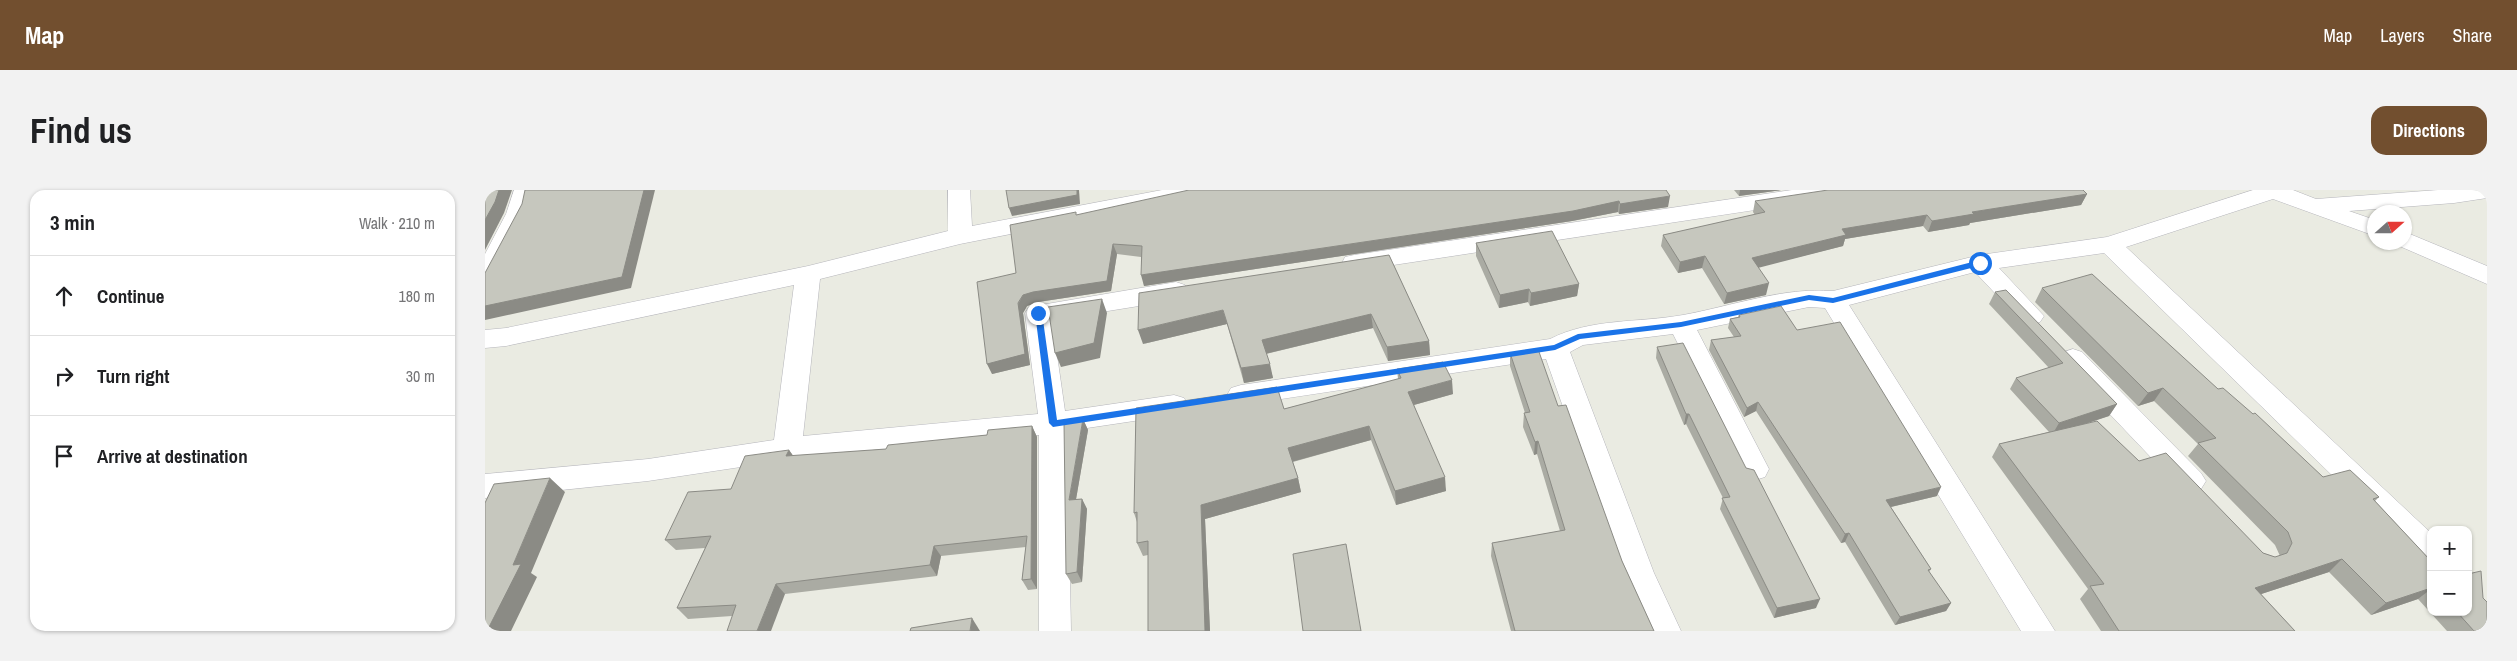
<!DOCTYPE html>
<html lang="en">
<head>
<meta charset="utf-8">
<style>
	body { margin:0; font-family:"Archivo Narrow",sans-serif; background:#f2f2f2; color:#202124 }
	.controls { position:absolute; right:15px; bottom:15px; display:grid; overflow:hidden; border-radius:10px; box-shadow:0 1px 4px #0004 }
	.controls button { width:45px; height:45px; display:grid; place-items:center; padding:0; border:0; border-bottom:1px solid #e0e0e0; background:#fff; color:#202124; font:25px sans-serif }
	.compass { position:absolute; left:1882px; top:15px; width:45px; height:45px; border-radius:50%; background:#fff; box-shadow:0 1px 4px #0004; rotate:69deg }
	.stop { position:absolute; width:15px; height:15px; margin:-11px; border:4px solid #1a73e8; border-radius:50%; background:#fff }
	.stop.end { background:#1a73e8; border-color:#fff; box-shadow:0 1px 5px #0008 }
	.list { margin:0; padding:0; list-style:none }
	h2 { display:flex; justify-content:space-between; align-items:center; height:65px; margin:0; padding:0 20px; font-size:21px }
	h2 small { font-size:16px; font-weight:400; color:#757577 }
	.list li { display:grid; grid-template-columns:32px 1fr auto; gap:15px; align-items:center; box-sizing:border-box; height:80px; padding:0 20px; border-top:1px solid #e0e0e0 }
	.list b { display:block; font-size:19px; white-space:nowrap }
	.list em { font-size:16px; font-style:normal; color:#757577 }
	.icon { flex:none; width:28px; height:28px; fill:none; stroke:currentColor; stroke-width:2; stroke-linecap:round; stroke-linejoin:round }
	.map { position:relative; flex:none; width:2002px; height:441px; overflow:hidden; border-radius:15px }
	header { display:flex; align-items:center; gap:30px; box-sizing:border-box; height:70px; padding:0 25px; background:#724f2f; color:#fff }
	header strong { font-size:24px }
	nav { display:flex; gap:28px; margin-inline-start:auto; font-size:18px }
	.intro { display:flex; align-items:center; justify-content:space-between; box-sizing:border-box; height:120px; padding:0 30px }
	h1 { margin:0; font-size:35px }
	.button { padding:12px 22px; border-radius:15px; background:#724f2f; color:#fff; font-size:18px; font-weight:700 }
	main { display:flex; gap:30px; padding:0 30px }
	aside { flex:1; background:#fff; border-radius:15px; box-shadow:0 1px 4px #0004 }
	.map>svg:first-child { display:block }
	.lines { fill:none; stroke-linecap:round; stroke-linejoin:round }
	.minor-casing { stroke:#b5b5bb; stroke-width:1 }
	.minor { fill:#fff; fill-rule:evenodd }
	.wall { fill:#aaaba3 }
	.shaded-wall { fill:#8b8b85 }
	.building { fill:#c6c7be; stroke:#8b8b85 }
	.route { fill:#1a73e8 }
</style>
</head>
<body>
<header>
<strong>Map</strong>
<nav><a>Map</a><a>Layers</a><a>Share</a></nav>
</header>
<div class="intro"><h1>Find us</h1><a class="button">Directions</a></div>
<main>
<aside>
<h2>3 min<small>Walk · 210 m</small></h2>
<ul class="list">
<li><svg class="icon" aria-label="ahead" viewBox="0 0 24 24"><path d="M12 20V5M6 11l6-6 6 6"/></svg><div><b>Continue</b></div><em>180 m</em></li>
<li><svg class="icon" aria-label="right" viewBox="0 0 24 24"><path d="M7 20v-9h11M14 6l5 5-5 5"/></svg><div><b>Turn right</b></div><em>30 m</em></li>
<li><svg class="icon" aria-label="arrive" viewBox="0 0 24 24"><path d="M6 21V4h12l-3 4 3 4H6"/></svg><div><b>Arrive at destination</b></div></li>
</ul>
</aside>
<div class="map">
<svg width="2002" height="441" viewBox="0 0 2002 441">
	<rect width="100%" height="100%" fill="#eaebe2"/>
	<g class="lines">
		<defs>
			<g id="minor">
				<polygon points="29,0 51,0 45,24 12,87 9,93 0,95 0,64 21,24"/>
				<polygon points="463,0 485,0 487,36 677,0 725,0 722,5 714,7 475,54 335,89 318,246 553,224 540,123 544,117 691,92 700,95 703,101 700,107 691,110 567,130 580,221 689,205 699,208 703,215 699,222 689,225 582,241 586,441 554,441 554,245 302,270 163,291 0,308 0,284 163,269 289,250 309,95 21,156 0,158 0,140 21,138 323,76 463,41"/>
				<polygon points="1307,0 1366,0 1363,5 1355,7 869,81 860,79 857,73 860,67 869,65"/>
				<path d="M1768 0H1808L1831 9 1953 0H2002V8L1969 13 1864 21 1890 30V46L1788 9 1641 57 1946 343V375L1935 371 1619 63 1514 78 1559 126 1555 132 1546 135 1537 132 1490 82 1364 115 1570 441H1536L1340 118 1324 117 1212 140 1284 279 1280 287 1270 290 1260 287 1188 144 1098 155 1085 162 1169 383 1196 441H1164L1137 383 1061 169 756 215 746 212 742 205 746 198 756 195 1065 149C1106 128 1153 133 1198 125 1247 116 1298 97 1348 101L1495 65 1622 47Z"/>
				<polygon points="1920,42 2002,76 2002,94 1912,55 1910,52 1920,52"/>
				<polygon points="1588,159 1597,162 1716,283 1721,291 1716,299 1706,303 1696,299 1579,176 1575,169 1579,162"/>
			</g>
		</defs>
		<use href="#minor" class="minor-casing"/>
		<use href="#minor" class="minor"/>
	</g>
	<g class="wall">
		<polygon points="1181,0 1183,17 1134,24 1133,22 1087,31 659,96 656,67 632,64 626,101 553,112 542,116 538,123 545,175 507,184 531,83 592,25"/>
		<polygon points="1249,0 1296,0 1254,6"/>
		<polygon points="1602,4 1596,15 1485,33 1484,35 1443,42 1438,36 1360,49 1358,56 1273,77 1281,105 1239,114 1217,78 1193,83 1176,56 1178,45 1270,25 1268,22 1270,11"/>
		<polygon points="991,53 1094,94 1092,106 1045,116 1043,112 1014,118 991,66"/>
		<polygon points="904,65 944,151 945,165 903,171 888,138 781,164 788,188 759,193 742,134 658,154"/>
		<polygon points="1557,98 1733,199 1838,287 1894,307 1890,311 1946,371 1946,422 1983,422 1998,408 2002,441 1962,441 1933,409 1886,425 1844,382 1776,404 1810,441 1616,441 1595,409 1603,399 1507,267 1514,254 1564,242 1525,199 1531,188 1564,178 1504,114 1510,102 1632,214 1624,226 1596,235 1654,271 1778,363 1790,367 1795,366 1790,355 1703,266 1713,254 1669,211 1653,216 1550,112"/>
		<polygon points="1254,125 1312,140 1452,306 1406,317 1446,379 1444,382 1466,413 1461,421 1410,435 1360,352 1356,353 1271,221 1259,227 1224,160 1226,150 1249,147 1243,138 1245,129 1253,127"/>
		<polygon points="1172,157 1331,418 1289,428 1235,319 1238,308 1201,234 1199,235 1171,168"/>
		<polygon points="1025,163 1073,216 1137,371 1169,441 1026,441 1006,366 1007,353 1075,341 1052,264 1049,265 1038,237 1039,223 1040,223 1025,176"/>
		<polygon points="912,179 968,204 929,215 961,301 911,315 886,250 808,272 813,288 816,302 720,329 725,441 663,441 663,365 658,366 652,353 652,332 649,323 799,219 913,189"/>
		<polygon points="598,229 603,240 591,309 597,309 602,319 597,392 587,394 581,384"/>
		<polygon points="547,236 552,247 552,399 543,400 537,390 541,357 456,366 452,386 300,404 247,426 203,429 192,418 220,358 191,360 180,350 246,299 304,260 308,266 401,259 502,245"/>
	</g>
	<g class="shaded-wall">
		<polygon points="14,0 27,0 19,23 0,60 0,30"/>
		<polygon points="159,0 170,0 146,98 0,130 0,116"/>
		<polygon points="592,0 594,0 595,14 527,26 524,18"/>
		<polygon points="1255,0 1296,0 1254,6"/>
		<polygon points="1602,4 1596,15 1485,33 1484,35 1443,42 1447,31 1487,22"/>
		<polygon points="1185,6 1183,17 1134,24 1135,14"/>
		<polygon points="1134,11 1133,22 1087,31 659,96 656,85"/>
		<polygon points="1442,25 1438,36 1360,49 1358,56 1265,80 1267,68 1357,39"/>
		<polygon points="628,54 632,64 626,101 553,112 542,116 538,123 545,175 507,184 502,174 538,105"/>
		<polygon points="1220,66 1217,78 1193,83 1195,72"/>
		<polygon points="1284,93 1281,105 1239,114 1242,103"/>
		<polygon points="1094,94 1092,106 1045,116 1046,103"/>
		<polygon points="1044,99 1043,112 1014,118 1015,105"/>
		<polygon points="617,109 622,123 615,168 576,177 570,163"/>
		<polygon points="738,120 742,134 658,154 653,140"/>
		<polygon points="886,124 888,138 780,164 777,150"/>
		<polygon points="944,151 945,165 903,171 902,157"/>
		<polygon points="785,174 788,188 759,193 756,178"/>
		<polygon points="967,190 968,204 925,216 923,202"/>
		<polygon points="1678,198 1669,211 1653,216 1663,203"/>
		<polygon points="1273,212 1271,221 1259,227 1262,218"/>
		<polygon points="1632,214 1624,226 1567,245 1574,233"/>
		<polygon points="1201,224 1204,224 1201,234 1199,235"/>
		<polygon points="598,229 603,240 589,321 584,310"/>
		<polygon points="547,236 552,247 552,399 546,389"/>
		<polygon points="884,236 886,250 806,272 803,258"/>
		<polygon points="1053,251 1052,264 1049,265 1050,252"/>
		<polygon points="304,260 312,271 301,266"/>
		<polygon points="960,287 961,301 911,315 910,301"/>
		<polygon points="65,288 80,302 46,383 52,387 26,441 2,441 28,375"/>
		<polygon points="813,288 816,302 720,329 725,441 720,441 716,315"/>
		<polygon points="1456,297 1452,306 1397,319 1401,310"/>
		<polygon points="597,309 602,319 597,392 592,382"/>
		<polygon points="1364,343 1360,352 1356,353 1360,344"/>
		<polygon points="449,356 456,366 452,386 445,375"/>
		<polygon points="1857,369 1844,382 1758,410 1770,398"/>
		<polygon points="291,394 300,404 286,441 272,441"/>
		<polygon points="1946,398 1946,399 1933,409 1886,425 1901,413"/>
		<polygon points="1335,409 1331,418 1289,428 1292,418"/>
		<polygon points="1466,413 1461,421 1410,435 1415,427"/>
		<polygon points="487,428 495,441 485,441"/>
	</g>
	<g class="building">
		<polygon points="0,0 14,0 10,12 0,30"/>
		<polygon points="40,0 159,0 137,87 0,116 0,83 37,14"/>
		<polygon points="521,0 592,0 592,5 524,18"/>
		<polygon points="704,0 1181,0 1185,6 1135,14 1134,11 1088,21 656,85 657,56 628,54 622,91 548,102 538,105 533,113 540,164 502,174 492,92 531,83 525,35 591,22 591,25"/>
		<polygon points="1343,0 1598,0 1602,4 1487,22 1489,24 1447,31 1442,25 1357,39 1361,45 1267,68 1284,93 1242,103 1220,66 1195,72 1178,45 1280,22 1270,11"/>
		<polygon points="1067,41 1094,94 1046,103 1044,99 1015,105 991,53"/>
		<polygon points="904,65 944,151 902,157 886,124 777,150 785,174 756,178 738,120 653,140 654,103"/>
		<polygon points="1607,84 1733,199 1738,198 1768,224 1770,223 1838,287 1865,280 1894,307 1888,309 1946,371 1946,398 1901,413 1857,369 1770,398 1810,441 1634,441 1605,396 1619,394 1514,254 1612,231 1654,271 1681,263 1778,363 1790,367 1802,363 1807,353 1803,342 1713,253 1731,248 1678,198 1663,203 1557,98"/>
		<polygon points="1521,100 1632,214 1574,233 1531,188 1578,173 1510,102"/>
		<polygon points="617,109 609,153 570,163 563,117"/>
		<polygon points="1296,116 1312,140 1355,132 1456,297 1401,310 1446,379 1443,380 1466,413 1415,427 1364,343 1360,344 1273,212 1262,218 1226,150 1256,146 1245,129 1255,127 1254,125"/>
		<polygon points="1198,153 1261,278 1269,280 1335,409 1292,418 1237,308 1245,307 1204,224 1201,224 1172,157"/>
		<polygon points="1053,159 1073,216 1081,215 1137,371 1169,441 1030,441 1007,353 1080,340 1053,251 1050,252 1039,223 1045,222 1025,163"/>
		<polygon points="958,172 967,190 923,202 960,287 910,301 884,236 803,258 813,288 716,315 720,441 663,441 663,351 652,353 652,322 649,323 651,218 792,197 799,219 916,188 912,179"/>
		<polygon points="598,229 584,310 597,309 592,382 581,384 579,232"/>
		<polygon points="547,236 546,389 537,390 542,346 449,356 445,375 291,394 272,441 242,441 251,415 192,418 226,346 180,350 203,302 246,299 260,266 304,260 301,266 401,259 403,255 502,245 503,240"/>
		<polygon points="65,288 28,375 36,374 2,441 0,441 0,313 9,294"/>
		<polygon points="861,354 876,441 818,441 808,364"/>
		<polygon points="1996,381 1998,408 2002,412 2002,441 1989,441 1972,422 1983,422 1983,384"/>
		<polygon points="487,428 485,441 425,441 426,438"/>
	</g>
	<polygon class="route" points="1495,70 1498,71 1498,75 1348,113 1324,110 1196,137 1095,149 1070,160 568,237 564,233 550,123 553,120 557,123 572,230 1069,155 1093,144 1196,132 1324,105 1348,108"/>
</svg>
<div class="controls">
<button>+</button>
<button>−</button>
</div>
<svg class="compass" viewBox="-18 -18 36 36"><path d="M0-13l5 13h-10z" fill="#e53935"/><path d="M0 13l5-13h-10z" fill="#757577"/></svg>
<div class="stop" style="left:1495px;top:73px"></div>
<div class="stop end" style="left:553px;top:123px"></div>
</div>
</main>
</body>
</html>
